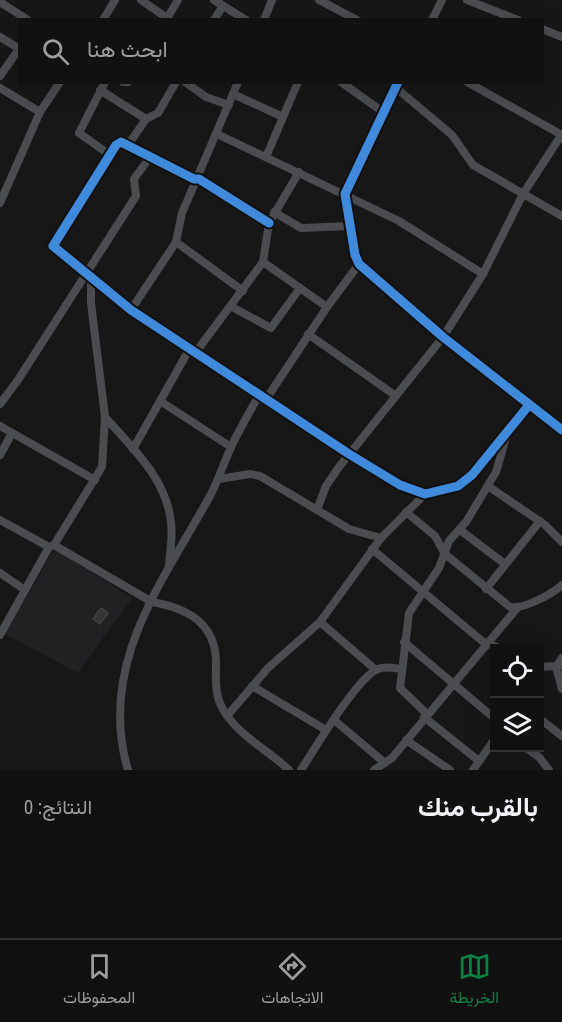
<!DOCTYPE html>
<html lang="ar">
<head>
<meta charset="utf-8">
<style>
	body { margin:0; font-family:"Archivo Narrow",Vazirmatn,sans-serif; background:#1e1f1f; color:#f1f3f6; direction:rtl }
	.controls { position:absolute; right:18px; bottom:18px; display:grid; overflow:hidden; border-radius:0px; box-shadow:0 6px 24px #0002 }
	.controls button { width:54px; height:54px; display:grid; place-items:center; padding:0; border:0; border-bottom:2px solid #303131; background:#111; color:#f1f3f6; font:30px sans-serif }
	.list { margin:0; padding:0; list-style:none }
	h2 { display:flex; justify-content:space-between; align-items:center; height:78px; margin:0; padding:0 24px; font-size:26px }
	h2 small { font-size:20px; font-weight:400; color:#9c9d9f }
	.icon { flex:none; width:33px; height:33px; fill:none; stroke:currentColor; stroke-width:2; stroke-linecap:round; stroke-linejoin:round }
	.map { position:relative; flex:none; width:562px; height:770px; overflow:hidden; direction:ltr }
	.search { position:absolute; background:#111; box-shadow:0 6px 24px #0002; left:18px; right:18px; top:18px; height:66px; display:flex; align-items:center; gap:15px; box-sizing:border-box; padding:0 21px; border-radius:0px; color:#9c9d9f; font-size:22px }
	.sheet { height:168px; background:#111 }
	nav { display:flex; justify-content:space-around; align-items:center; box-sizing:border-box; height:84px; border-top:2px solid #303131; background:#111; font-size:16px; color:#9c9d9f }
	nav a { display:grid; justify-items:center; gap:3px }
	nav .on { color:#0b8043 }
	.map>svg:first-child { display:block }
	.built { fill:#212123 }
	.building { fill:#353536; stroke:#3f4043; stroke-width:1.5 }
	.lines { fill:none; stroke-linecap:round; stroke-linejoin:round }
	.street { stroke:#4b4c50; stroke-width:8 }
	.cycleway-casing { stroke:#111113; stroke-width:13 }
	.cycleway { stroke:#408adc; stroke-width:9 }
</style>
</head>
<body>
<div class="map">
<svg width="562" height="770" viewBox="0 0 562 770">
	<rect width="100%" height="100%" fill="#171717"/>
	<polygon class="built" points="56,550 132,598 78,673 5,634 53,551"/>
	<polygon class="building" points="101,608 108,613 100,624 93,619"/>
	<g class="lines">
		<g class="street">
			<polyline points="141,0 167,18"/>
			<polyline points="214,0 246,20"/>
			<polyline points="319,0 357,20"/>
			<polyline points="467,0 518,20"/>
			<polyline points="0,2 28,20"/>
			<polyline points="103,20 115,0"/>
			<polyline points="166,20 178,0"/>
			<polyline points="214,20 223,6"/>
			<polyline points="264,20 272,0"/>
			<polyline points="432,20 442,0"/>
			<polyline points="542,29 562,37"/>
			<polyline points="0,37 20,49"/>
			<polyline points="0,76 19,49"/>
			<polyline points="105,82 79,133 110,155"/>
			<polyline points="123,82 128,82"/>
			<polyline points="185,82 206,97 229,105"/>
			<polyline points="341,82 383,112"/>
			<polyline points="398,82 345,194 355,255 359,264 443,337 562,430"/>
			<polyline points="467,82 562,135"/>
			<polyline points="395,87 452,135 473,165 562,216"/>
			<polyline points="0,88 40,112"/>
			<polyline points="100,90 146,119"/>
			<polyline points="233,94 283,117"/>
			<polyline points="217,134 399,221 483,274"/>
			<polyline points="128,145 146,119 158,113 176,82"/>
			<polyline points="266,157 298,82"/>
			<polyline points="0,203 40,112 60,82"/>
			<polyline points="274,212 301,228 350,226"/>
			<polyline points="269,223 199,179 194,179 121,142 116,145 53,246 131,310 349,454 400,485 425,494 458,486 472,475 529,405"/>
			<polyline points="176,242 243,291"/>
			<polyline points="263,262 327,307"/>
			<polyline points="232,307 271,328 300,288"/>
			<polyline points="131,310 176,242 182,213 238,82"/>
			<polyline points="308,334 396,396"/>
			<polyline points="196,352 263,262 269,223 299,172"/>
			<polyline points="267,398 327,307 359,264"/>
			<polyline points="160,401 231,447"/>
			<polyline points="0,404 18,380 136,196 134,179 150,157"/>
			<path d="M105 417C133 449 167 479 171 523 173 536 170 552 169 565"/>
			<polyline points="0,426 95,480"/>
			<polyline points="133,449 190,348"/>
			<polyline points="0,455 12,433"/>
			<polyline points="219,479 250,474 260,476 349,529 381,538"/>
			<polyline points="488,486 545,525 562,542"/>
			<polyline points="317,510 326,486 339,467 443,337 483,274 523,194 562,134"/>
			<path d="M406 512 435 536 445 554 510 607C525 609 550 595 562 585"/>
			<polyline points="0,520 49,547"/>
			<polyline points="460,530 505,564"/>
			<path d="M54 545 152 602C186 608 215 622 216 661 216 678 214 696 224 711 240 737 267 749 289 770"/>
			<polyline points="372,549 482,641 499,648"/>
			<polyline points="0,573 25,590"/>
			<polyline points="486,589 540,521"/>
			<polyline points="320,622 376,670"/>
			<polyline points="0,635 49,547 54,545 102,467 105,417 91,303 91,275"/>
			<polyline points="404,642 494,718"/>
			<polyline points="562,658 556,667 562,689"/>
			<polyline points="540,667 559,666"/>
			<polyline points="252,686 326,730"/>
			<polyline points="427,714 400,688 409,613 439,568 449,541 466,522 496,472 507,434"/>
			<polyline points="227,716 268,668 320,622 381,538 425,494"/>
			<polyline points="424,717 479,761"/>
			<polyline points="540,719 562,736"/>
			<polyline points="334,720 385,763"/>
			<polyline points="406,740 450,770"/>
			<polyline points="526,748 539,757 549,770"/>
			<path d="M128 770C97 665 162 583 210 496 219 479 224 462 232 445 240 428 251 410 260 393"/>
			<path d="M301 770C314 750 358 676 378 669 385 666 394 668 401 669"/>
			<polyline points="374,770 392,758 518,607"/>
			<polyline points="473,770 494,740"/>
		</g>
		<defs>
			<g id="cycleway">
				<polyline points="398,82 345,194 355,255 359,264 443,337 562,430"/>
				<polyline points="269,223 199,179 194,179 121,142 116,145 53,246 131,310 349,454 400,485 425,494 458,486 472,475 529,405"/>
			</g>
		</defs>
		<use href="#cycleway" class="cycleway-casing"/>
		<use href="#cycleway" class="cycleway"/>
	</g>
</svg>
<div class="controls">
<button><svg class="icon" aria-label="locate" viewBox="0 0 24 24"><circle cx="12" cy="12" r="6"/><path d="M12 2v4M12 18v4M2 12h4M18 12h4"/></svg></button>
<button><svg class="icon" aria-label="layers" viewBox="0 0 24 24"><path d="M12 4l9 5-9 5-9-5zM3 14l9 5 9-5"/></svg></button>
</div>
<div class="search"><svg class="icon" aria-label="search" viewBox="0 0 24 24"><circle cx="10" cy="10" r="6"/><path d="M15 15l6 6"/></svg>ابحث هنا</div>
</div>
<section class="sheet">
<h2>بالقرب منك<small>النتائج: 0</small></h2>
<ul class="list">
</ul>
</section>
<nav>
<a class="on"><svg class="icon" aria-label="map" viewBox="0 0 24 24"><path d="M3 6l6-2 6 2 6-2v14l-6 2-6-2-6 2zM9 4v14M15 6v14"/></svg>الخريطة</a>
<a><svg class="icon" aria-label="directions" viewBox="0 0 24 24"><path d="M12 3l9 9-9 9-9-9zM9 14v-3h6M13 9l2 2-2 2"/></svg>الاتجاهات</a>
<a><svg class="icon" aria-label="saved" viewBox="0 0 24 24"><path d="M7 4h10v16l-5-4-5 4z"/></svg>المحفوظات</a>
</nav>
</body>
</html>
